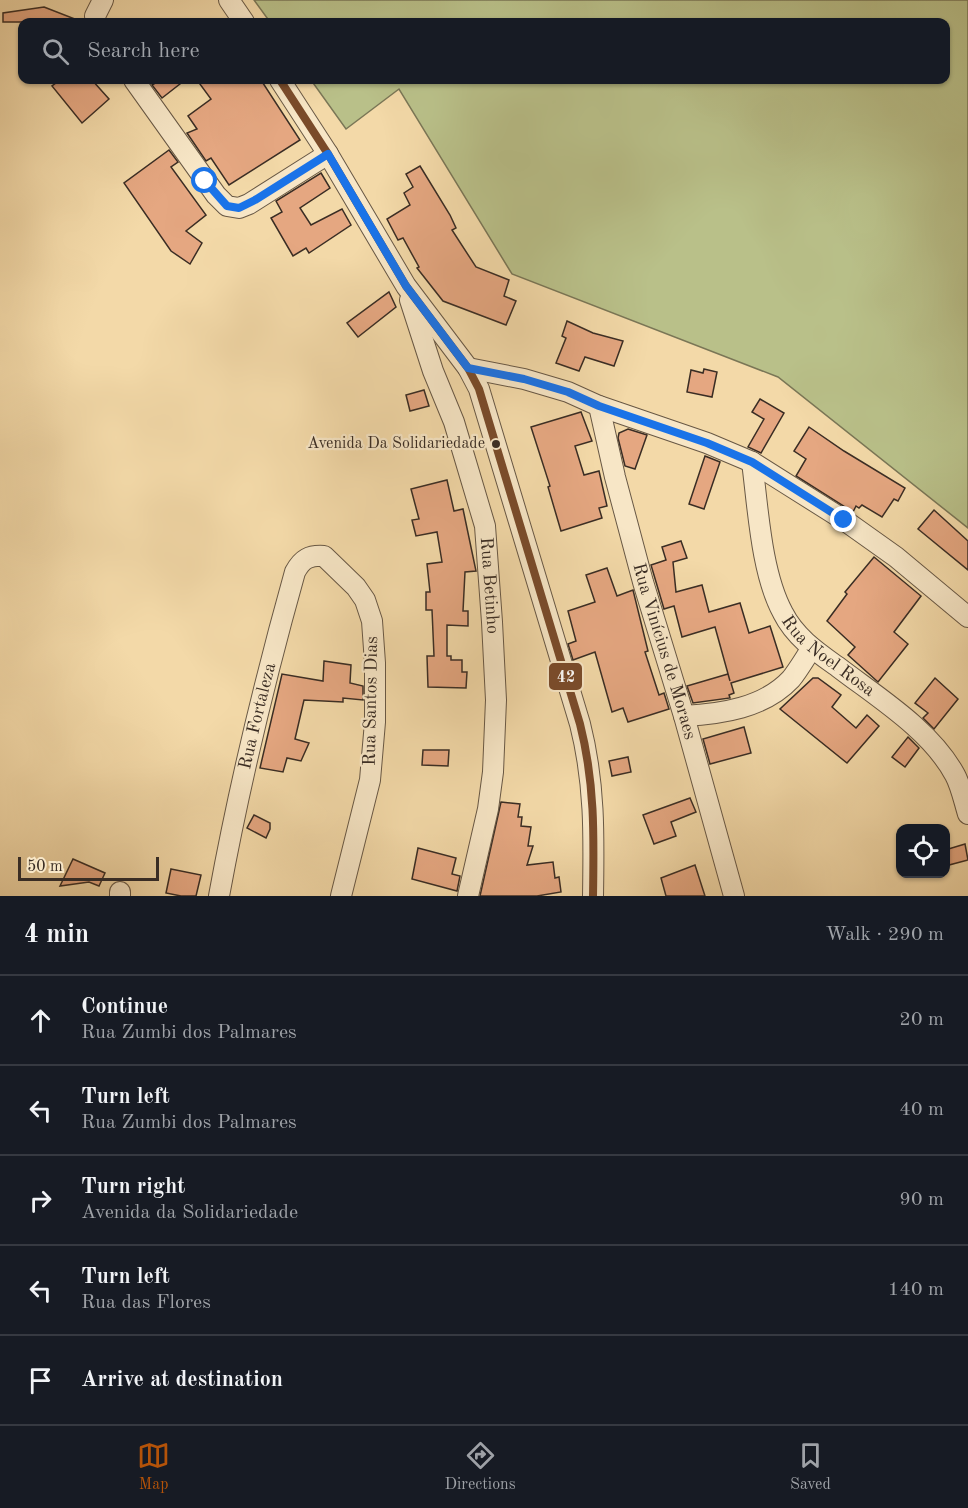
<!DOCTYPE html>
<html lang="en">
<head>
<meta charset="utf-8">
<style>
	body { margin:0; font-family:"Old Standard TT",serif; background:#20242c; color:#f1f3f6 }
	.controls { position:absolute; right:18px; bottom:18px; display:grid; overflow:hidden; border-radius:12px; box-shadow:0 2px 4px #0004 }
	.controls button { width:54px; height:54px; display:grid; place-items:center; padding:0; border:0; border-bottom:2px solid #363941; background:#171b24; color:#f1f3f6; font:30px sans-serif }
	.scale { position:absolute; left:18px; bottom:15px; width:141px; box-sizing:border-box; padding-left:6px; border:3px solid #3a2d24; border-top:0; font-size:16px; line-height:21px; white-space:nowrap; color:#3a2d24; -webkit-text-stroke:4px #f7e6c6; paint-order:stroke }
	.stop { position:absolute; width:18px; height:18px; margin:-14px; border:4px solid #1a73e8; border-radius:50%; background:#fff }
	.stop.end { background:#1a73e8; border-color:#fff; box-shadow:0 2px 6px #0008 }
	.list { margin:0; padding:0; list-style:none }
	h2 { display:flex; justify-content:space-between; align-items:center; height:78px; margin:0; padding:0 24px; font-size:26px }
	h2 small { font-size:20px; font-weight:400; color:#9ea1a6 }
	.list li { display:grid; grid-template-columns:39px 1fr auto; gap:18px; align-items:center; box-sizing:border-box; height:90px; padding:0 24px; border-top:2px solid #363941 }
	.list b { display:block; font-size:22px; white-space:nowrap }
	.list p { margin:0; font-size:20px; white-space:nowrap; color:#9ea1a6 }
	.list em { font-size:20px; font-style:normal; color:#9ea1a6 }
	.icon { flex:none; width:33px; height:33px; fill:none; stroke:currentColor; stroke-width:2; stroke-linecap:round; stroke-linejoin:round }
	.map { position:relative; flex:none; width:968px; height:896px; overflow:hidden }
	.search { position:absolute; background:#171b24; box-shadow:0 2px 4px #0004; left:18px; right:18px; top:18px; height:66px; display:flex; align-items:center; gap:15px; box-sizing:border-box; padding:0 21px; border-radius:12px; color:#9ea1a6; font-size:22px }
	.sheet { height:528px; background:#171b24 }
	nav { display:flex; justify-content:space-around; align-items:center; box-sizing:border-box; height:84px; border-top:2px solid #363941; background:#171b24; font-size:16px; color:#9ea1a6 }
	nav a { display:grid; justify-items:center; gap:3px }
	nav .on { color:#b45309 }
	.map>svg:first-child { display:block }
	.green { fill:#b9c089; stroke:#7a7656; stroke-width:1.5 }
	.building { fill:#e5a781; stroke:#3a2d24; stroke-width:1.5 }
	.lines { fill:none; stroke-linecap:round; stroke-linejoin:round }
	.street-casing { stroke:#685845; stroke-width:22 }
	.street { stroke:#f7e6c6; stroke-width:20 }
	.bus-1-casing { stroke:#f7e6c6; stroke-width:12 }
	.bus-1 { stroke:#7a4b2a; stroke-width:8 }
	.route { stroke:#1a73e8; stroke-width:8 }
	.bus-dot { fill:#3a2d24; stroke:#f7e6c6; stroke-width:2 }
	.labels { text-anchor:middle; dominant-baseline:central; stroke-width:4.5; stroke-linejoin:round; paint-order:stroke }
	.bus-label { font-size:16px; fill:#3a2d24; stroke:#f7e6c6; text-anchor:end }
	.street-label { font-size:18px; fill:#3a2d24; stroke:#f7e6c6 }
	.line-badge { stroke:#f7e6c6; stroke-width:2 }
	.badge-label { font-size:16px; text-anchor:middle; font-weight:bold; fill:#fff }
</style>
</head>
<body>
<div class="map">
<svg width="968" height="896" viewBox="0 0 968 896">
	<rect width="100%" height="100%" fill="#f3d9a8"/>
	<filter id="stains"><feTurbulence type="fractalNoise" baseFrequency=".00333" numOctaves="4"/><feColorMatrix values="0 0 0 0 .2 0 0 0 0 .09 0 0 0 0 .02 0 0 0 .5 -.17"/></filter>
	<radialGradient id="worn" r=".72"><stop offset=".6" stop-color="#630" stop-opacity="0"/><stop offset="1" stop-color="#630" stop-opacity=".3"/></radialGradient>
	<polygon class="green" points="254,0 968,0 968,528 778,377 512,274 399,89 346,129 311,80 946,80 946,22 270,22"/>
	<g class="building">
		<polygon points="44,7 80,21 80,22 3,22 3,13"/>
		<polygon points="60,80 92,80 109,99 82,123 52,86"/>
		<polygon points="160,80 185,80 162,98 152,85"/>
		<polygon points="197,80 261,80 300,140 229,185 211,158 206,161 187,133 197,129 188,116 211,99"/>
		<polygon points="169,150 178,162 171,167 206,215 186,231 202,243 190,264 171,251 124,183"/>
		<polygon points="420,166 450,215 456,228 452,230 476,267 509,280 504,296 516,301 506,325 443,301 417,268 419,267 403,238 398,240 387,219 410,205 404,193 413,187 406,174"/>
		<polygon points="321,173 330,188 300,208 311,225 342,209 351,225 309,253 306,248 293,256 271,218 282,212 276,201"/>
		<polygon points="389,292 396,307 358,337 347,323"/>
		<polygon points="567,321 593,333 623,341 614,366 585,357 579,371 556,363 566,338 562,336"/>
		<polygon points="704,369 717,372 712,397 687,392 691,370 703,373"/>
		<polygon points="424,390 429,406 410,411 406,395"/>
		<polygon points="760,399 784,413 761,453 748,447 764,419 752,412"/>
		<polygon points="581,412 592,441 575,446 584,475 599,471 607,506 599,508 602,518 561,531 548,487 550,486 531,427"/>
		<polygon points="809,427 844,451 905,488 898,501 894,499 882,517 862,505 859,508 856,506 853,512 796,476 806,459 794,451"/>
		<polygon points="628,429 647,435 635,469 625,466 618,438 619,433"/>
		<polygon points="705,456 720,462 704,509 689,504"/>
		<polygon points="447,480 454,511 463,509 476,571 465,572 463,611 468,611 468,626 447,625 447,656 451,656 451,660 462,660 462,672 467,672 466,688 428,687 427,656 434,656 432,610 426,610 426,592 430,592 427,564 442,562 437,532 416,536 412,520 419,519 411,489"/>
		<polygon points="934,510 968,541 968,570 918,529"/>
		<polygon points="681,541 687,558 673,562 676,592 702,585 709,612 740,603 749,633 770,626 783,667 731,683 734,693 729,695 730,698 693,703 687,686 728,674 730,681 715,627 682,637 674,606 664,609 651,565 666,560 662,547"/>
		<polygon points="874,557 921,596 894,632 908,644 878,682 848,655 855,647 827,621 847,594 845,592"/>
		<polygon points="607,568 617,596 633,590 648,651 645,652 659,695 664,693 669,709 628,722 623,708 612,712 595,652 573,660 568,644 576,641 568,611 595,602 586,575"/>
		<polygon points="324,661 351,665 350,683 363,686 363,700 343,698 343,702 304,700 295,739 309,743 301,761 287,758 283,772 260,768 282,674 323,681"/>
		<polygon points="813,678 818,678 841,695 832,707 856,728 867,715 879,726 847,763 780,709"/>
		<polygon points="935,678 958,699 934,729 923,718 928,713 915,703"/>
		<polygon points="744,727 751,753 710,764 703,739"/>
		<polygon points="908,737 919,748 905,767 892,757"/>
		<polygon points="423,750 449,750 448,766 422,765"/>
		<polygon points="628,757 631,772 612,776 609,761"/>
		<polygon points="690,798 696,812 671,822 676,836 654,844 643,815"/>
		<polygon points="501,802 520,804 518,817 522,817 521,826 531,827 528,846 533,846 527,865 553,862 555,878 559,877 561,892 537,896 480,896"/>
		<polygon points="254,815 270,823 270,829 266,838 247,828"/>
		<polygon points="965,844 968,860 949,865 945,850"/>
		<polygon points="418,848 456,858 452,874 460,876 457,891 412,879"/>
		<polygon points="73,859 105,873 99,886 89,882 60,886"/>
		<polygon points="695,865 705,896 666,896 661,878"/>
		<polygon points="171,869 201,875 196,896 181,896 166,893"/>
	</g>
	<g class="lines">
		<defs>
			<g id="street">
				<polyline points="229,0 244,22"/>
				<polyline points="96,22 95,16 103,0"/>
				<polyline points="134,80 216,195 227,206 239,208 249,204 328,154"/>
				<path d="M280 80 328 154 406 286 468 368 479 389 580 724C595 783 594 836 593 896"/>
				<path id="s1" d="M410 300 433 371 454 422 485 526 492 622 496 700 493 772 488 809 468 896"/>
				<polyline points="468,368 524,379 568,392 599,406 707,443 752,462 844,520 896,557 968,617"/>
				<path id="s2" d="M599 406 615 477 643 582 684 716 734 896"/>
				<path id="s3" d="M752 462C758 507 761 573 783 613 795 637 817 652 838 667 877 697 931 730 955 775 961 786 964 801 968 814"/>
				<path d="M684 716C721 714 764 708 791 679 799 669 805 658 812 648"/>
				<polyline points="120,896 120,892"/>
				<path id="s4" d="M219 896C239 787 265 679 295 572 302 559 309 555 324 556L356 587 365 600 372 621 375 663V722L370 780 341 896"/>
			</g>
		</defs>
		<use href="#street" class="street-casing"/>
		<use href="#street" class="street"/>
		<defs>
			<path id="bus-1" d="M280 80 328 154 406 286 468 368 479 389 580 724C595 783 594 836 593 896"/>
		</defs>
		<use href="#bus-1" class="bus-1-casing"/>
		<use href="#bus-1" class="bus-1"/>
	</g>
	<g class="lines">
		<polyline class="route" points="205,181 227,206 239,208 255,200 328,154 406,286 468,368 524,379 568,392 599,406 707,443 752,462 844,520"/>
	</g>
	<circle class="bus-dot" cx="496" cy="444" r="5"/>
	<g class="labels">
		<g class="bus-label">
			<text x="485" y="444">Avenida Da Solidariedade</text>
		</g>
		<g class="street-label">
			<text stroke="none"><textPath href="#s1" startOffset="298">Rua Betinho</textPath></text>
			<text stroke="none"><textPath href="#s2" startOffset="254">Rua Vinícius de Moraes</textPath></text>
			<text stroke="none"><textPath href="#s3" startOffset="218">Rua Noel Rosa</textPath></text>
			<text transform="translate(371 701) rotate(-89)">Rua Santos Dias</text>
			<text stroke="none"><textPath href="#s4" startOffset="184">Rua Fortaleza</textPath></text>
		</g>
	</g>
	<rect class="line-badge" x="548" y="662" width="35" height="29" rx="6" fill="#7a4b2a"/>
	<g class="badge-label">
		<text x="566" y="682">42</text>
	</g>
	<rect width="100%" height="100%" filter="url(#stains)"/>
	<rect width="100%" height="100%" fill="url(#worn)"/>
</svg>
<div class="controls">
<button><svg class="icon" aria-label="locate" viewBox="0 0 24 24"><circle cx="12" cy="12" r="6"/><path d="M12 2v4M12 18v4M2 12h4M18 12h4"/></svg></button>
</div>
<div class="scale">50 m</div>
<div class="stop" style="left:205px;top:181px"></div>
<div class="stop end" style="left:844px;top:520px"></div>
<div class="search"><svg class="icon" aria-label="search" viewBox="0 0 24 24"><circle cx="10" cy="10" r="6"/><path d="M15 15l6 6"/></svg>Search here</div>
</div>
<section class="sheet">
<h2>4 min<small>Walk · 290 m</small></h2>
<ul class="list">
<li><svg class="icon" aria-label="ahead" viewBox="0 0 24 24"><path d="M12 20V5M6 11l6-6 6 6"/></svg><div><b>Continue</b><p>Rua Zumbi dos Palmares</p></div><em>20 m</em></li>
<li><svg class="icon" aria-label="left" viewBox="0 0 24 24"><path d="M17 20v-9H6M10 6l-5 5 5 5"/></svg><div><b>Turn left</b><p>Rua Zumbi dos Palmares</p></div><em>40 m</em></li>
<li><svg class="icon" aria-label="right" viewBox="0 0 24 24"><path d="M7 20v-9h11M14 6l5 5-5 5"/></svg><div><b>Turn right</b><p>Avenida da Solidariedade</p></div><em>90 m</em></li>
<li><svg class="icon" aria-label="left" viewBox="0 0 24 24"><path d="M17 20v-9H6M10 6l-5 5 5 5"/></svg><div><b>Turn left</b><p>Rua das Flores</p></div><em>140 m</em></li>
<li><svg class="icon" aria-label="arrive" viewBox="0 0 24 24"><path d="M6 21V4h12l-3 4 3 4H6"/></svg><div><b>Arrive at destination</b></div></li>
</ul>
</section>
<nav>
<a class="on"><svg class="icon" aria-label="map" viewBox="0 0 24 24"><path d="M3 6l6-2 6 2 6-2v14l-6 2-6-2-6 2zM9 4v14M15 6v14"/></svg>Map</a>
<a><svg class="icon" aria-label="directions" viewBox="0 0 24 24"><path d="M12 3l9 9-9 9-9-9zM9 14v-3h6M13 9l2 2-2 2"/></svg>Directions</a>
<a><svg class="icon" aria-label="saved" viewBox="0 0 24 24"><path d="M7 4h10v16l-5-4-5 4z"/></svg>Saved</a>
</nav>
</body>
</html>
